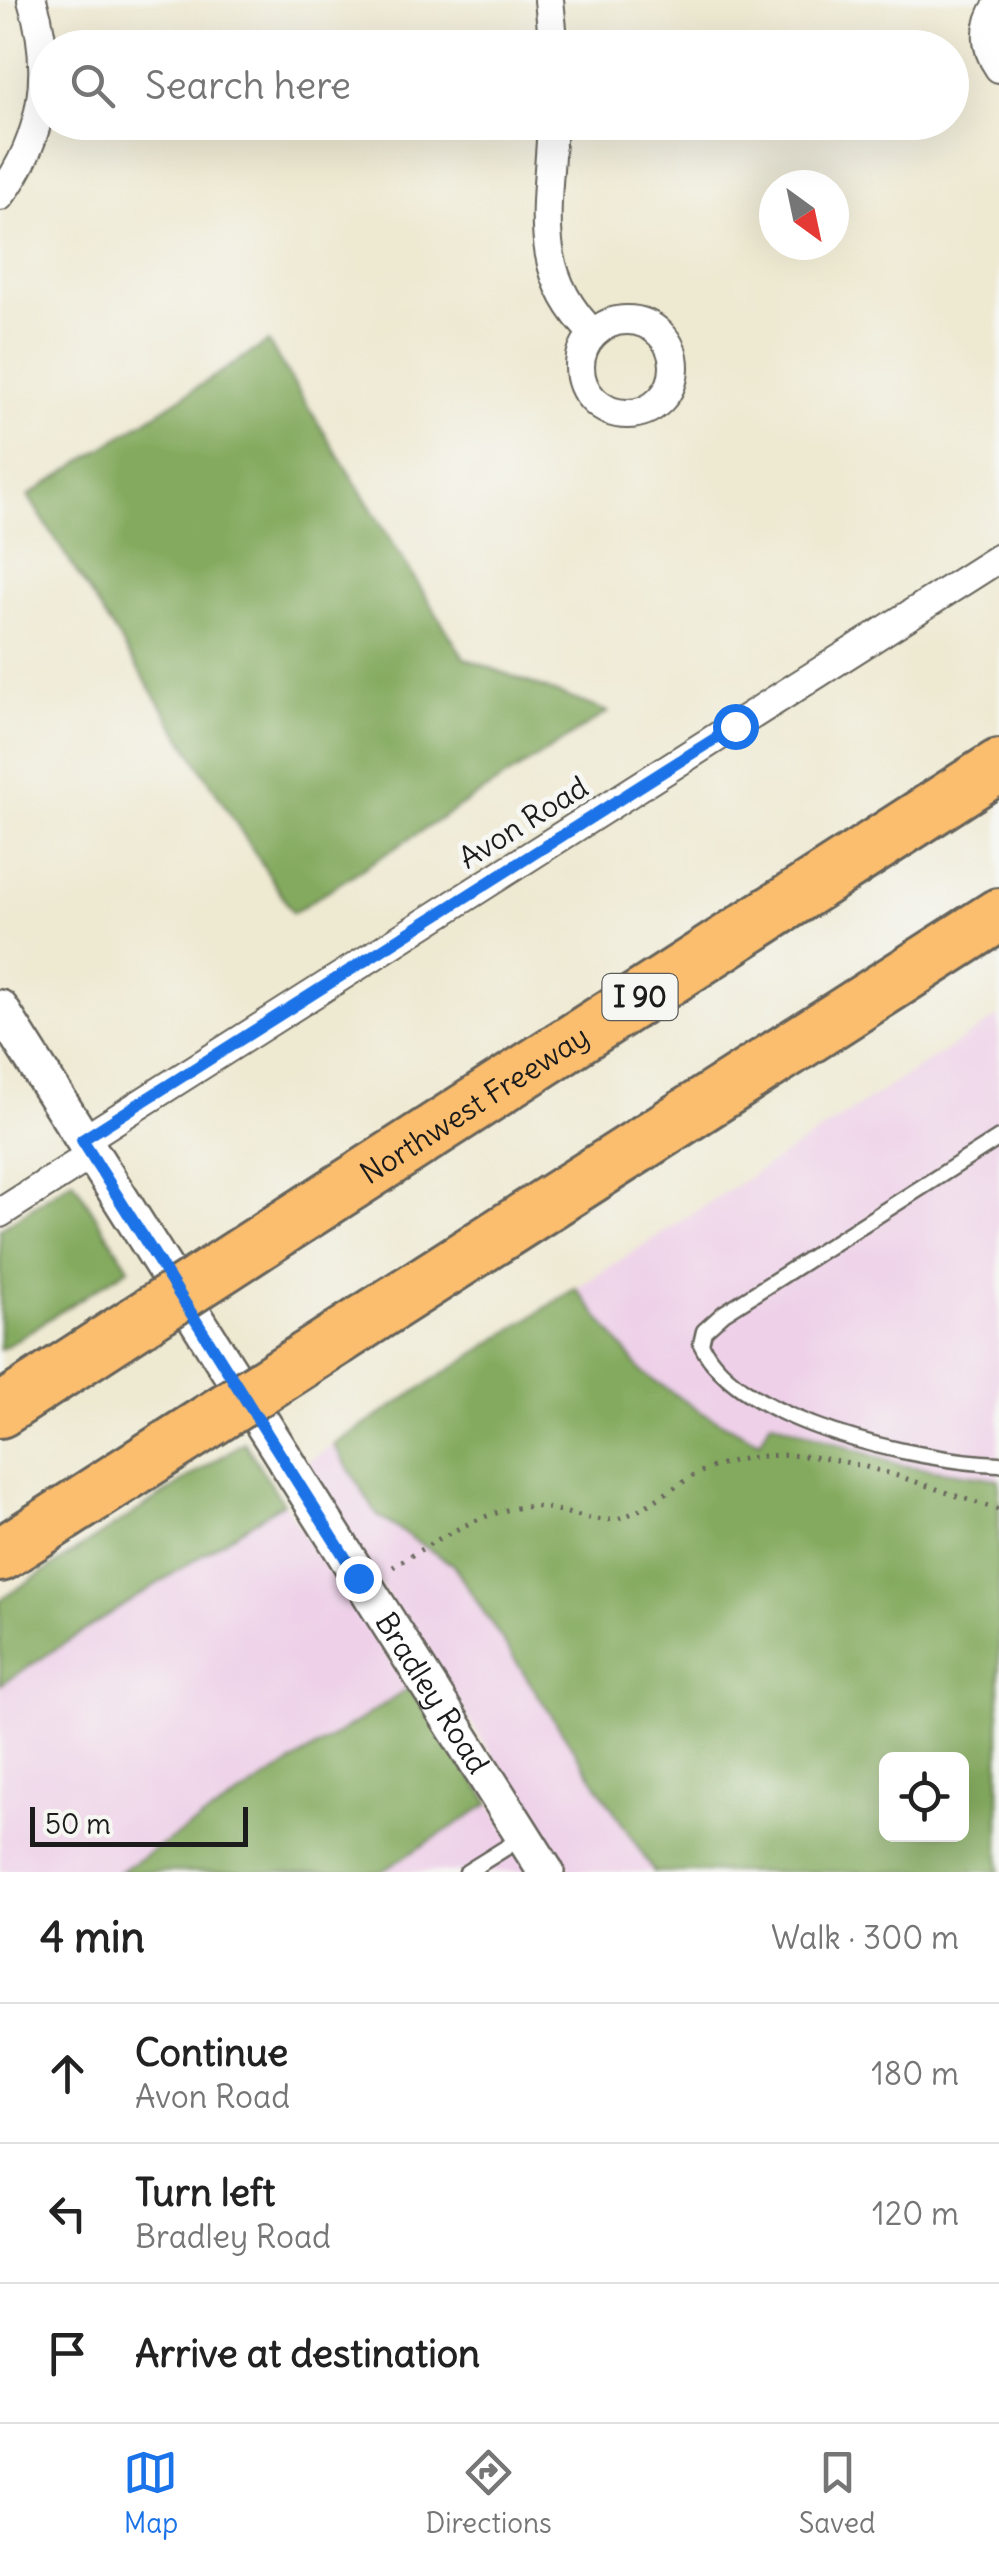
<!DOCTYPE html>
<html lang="en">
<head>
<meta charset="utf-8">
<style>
	body { margin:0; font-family:Delius,sans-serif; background:#f6f6f6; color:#222 }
	.controls { position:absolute; right:30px; bottom:30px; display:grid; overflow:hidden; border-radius:15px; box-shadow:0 10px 40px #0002 }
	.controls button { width:90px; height:90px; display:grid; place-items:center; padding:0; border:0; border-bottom:2px solid #e0e0e0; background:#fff; color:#222; font:50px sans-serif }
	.compass { position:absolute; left:759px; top:170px; width:90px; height:90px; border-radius:50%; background:#fff; box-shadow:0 10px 40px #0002; rotate:147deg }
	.scale { position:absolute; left:30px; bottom:25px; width:218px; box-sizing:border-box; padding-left:10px; border:5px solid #1c1c1c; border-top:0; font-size:28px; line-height:35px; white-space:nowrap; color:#1c1c1c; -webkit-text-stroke:8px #f6f6f2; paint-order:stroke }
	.stop { position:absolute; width:30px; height:30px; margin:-22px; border:8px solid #1a73e8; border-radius:50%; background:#fff }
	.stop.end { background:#1a73e8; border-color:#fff; box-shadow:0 2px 10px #0008 }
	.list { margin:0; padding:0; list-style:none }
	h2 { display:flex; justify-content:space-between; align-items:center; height:130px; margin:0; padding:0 40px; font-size:42px }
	h2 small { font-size:32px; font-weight:400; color:#767676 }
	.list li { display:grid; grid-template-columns:65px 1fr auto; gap:30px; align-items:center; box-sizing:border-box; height:140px; padding:0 40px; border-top:2px solid #e0e0e0 }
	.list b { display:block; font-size:38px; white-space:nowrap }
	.list p { margin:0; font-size:32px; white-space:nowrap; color:#767676 }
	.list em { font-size:32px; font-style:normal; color:#767676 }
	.icon { flex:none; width:55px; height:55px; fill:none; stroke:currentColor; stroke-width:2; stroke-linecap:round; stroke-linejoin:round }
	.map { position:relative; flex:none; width:999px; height:1872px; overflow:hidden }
	.search { position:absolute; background:#fff; box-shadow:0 10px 40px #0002; left:30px; right:30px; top:30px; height:110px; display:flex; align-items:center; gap:25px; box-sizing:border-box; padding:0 35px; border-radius:55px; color:#767676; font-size:38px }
	.sheet { height:550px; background:#fff }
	nav { display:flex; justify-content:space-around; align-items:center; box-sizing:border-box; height:140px; border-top:2px solid #e0e0e0; background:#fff; font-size:28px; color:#767676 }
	nav a { display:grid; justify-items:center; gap:5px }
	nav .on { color:#1a73e8 }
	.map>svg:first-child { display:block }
	.built { fill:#eed0e8; fill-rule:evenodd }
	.forest { fill:#84aa5f; stroke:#50633e; stroke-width:2.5; fill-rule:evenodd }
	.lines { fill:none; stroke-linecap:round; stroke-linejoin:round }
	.service-casing { stroke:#66645b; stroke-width:19 }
	.minor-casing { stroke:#66645b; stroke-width:32 }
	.tertiary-casing { stroke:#66645b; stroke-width:40 }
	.motorway-casing { stroke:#66645b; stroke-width:58 }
	.path { stroke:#66645b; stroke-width:5; stroke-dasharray:2.5 8; stroke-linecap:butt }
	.service { stroke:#fff; stroke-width:14 }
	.minor { stroke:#fff; stroke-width:28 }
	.tertiary { stroke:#fff; stroke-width:35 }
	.motorway { stroke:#fbbd6e; stroke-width:52 }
	.motorway-bridge-casing { stroke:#66645b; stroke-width:58; stroke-linecap:butt }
	.motorway-bridge { stroke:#fbbd6e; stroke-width:52 }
	.route { stroke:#1a73e8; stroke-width:12 }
	.labels { text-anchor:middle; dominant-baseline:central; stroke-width:10; stroke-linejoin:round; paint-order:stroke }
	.shield { fill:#f6f6f2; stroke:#5d5d5c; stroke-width:2.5 }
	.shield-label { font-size:28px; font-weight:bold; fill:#1c1c1c }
	.street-label { font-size:30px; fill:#1c1c1c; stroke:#f6f6f2 }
</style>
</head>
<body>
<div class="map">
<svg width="999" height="1872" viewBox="0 0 999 1872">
	<rect width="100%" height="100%" fill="#f6f6f2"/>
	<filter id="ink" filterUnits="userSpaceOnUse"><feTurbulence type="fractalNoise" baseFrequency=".01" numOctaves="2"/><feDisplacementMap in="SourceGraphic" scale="20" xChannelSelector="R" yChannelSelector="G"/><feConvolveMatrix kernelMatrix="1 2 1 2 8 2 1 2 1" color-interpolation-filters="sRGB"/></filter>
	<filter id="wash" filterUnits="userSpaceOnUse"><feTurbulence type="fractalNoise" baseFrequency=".0048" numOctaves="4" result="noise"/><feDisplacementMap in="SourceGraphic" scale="40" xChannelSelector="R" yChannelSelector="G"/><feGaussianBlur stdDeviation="2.25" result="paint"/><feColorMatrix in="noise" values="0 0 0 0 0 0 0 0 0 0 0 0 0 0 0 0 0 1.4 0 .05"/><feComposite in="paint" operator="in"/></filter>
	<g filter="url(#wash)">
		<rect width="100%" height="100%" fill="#eee9d1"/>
		<g class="built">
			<path d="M999 1016V1872H570L301 1466ZM886 1760H962V1834H886Z"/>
			<polygon points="283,1503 410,1688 119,1872 0,1872 0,1685"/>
			<polygon points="490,1803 533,1872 381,1872"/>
		</g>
		<g class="forest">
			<polygon points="268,342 464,658 608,712 293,913 28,496"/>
			<polygon points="73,1180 129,1268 0,1350 0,1229"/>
			<path d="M576 1288 642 1372 701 1412 760 1442 771 1421 900 1465 999 1479V1872H654L453 1565 378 1516 334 1445ZM886 1760H962V1834H886Z"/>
			<polygon points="244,1442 283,1503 0,1685 0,1600"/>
			<polygon points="410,1688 490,1803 381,1872 119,1872"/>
		</g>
	</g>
	<g filter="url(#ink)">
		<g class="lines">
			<defs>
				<g id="service">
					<path d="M999 1138 724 1313 704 1331 701 1344C739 1423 918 1461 999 1464"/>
					<polyline points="467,1872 523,1837"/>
				</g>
				<g id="minor">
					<polyline points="549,0 554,48"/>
					<path d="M999 4C984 25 984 47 999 68"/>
					<path d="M552 122C549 204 529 271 593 333"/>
					<path d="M0 196C44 138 54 70 32 0"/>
					<circle cx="627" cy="367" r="47"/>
					<polyline points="82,1141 999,558"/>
					<polyline points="0,1213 91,1155"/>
				</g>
				<g id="tertiary">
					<path id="s1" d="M0 1008 546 1872"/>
				</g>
				<g id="motorway">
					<path id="s2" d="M281 1229 999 766"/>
					<polyline points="340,1337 999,915"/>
					<polyline points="0,1411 54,1376"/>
					<polyline points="0,1555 123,1476"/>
				</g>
			</defs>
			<use href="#service" class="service-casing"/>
			<use href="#minor" class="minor-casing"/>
			<use href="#tertiary" class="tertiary-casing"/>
			<use href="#motorway" class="motorway-casing"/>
			<path class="path" d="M393 1567C431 1543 494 1502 540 1507 565 1510 599 1526 623 1517 654 1506 679 1480 710 1468 808 1432 906 1481 999 1510"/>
			<use href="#service" class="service"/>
			<use href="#minor" class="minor"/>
			<use href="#tertiary" class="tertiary"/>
			<use href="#motorway" class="motorway"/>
			<defs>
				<g id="motorway-bridge">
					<polyline points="54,1376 281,1229"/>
					<polyline points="123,1476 340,1337"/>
				</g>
			</defs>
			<use href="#motorway-bridge" class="motorway-bridge-casing"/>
			<use href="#motorway-bridge" class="motorway-bridge"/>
		</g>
	</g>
	<g class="lines" filter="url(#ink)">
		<polyline class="route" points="358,1578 82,1140 735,726"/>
	</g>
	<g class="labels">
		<rect class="shield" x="602.5" y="974" width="75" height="46" rx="8"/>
		<g class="shield-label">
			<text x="640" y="997">I 90</text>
		</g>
		<g class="street-label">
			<text transform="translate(523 822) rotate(-32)">Avon Road</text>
			<text stroke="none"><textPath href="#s2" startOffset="230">Northwest Freeway</textPath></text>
			<text stroke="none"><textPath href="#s1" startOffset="810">Bradley Road</textPath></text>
		</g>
	</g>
</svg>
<div class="controls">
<button><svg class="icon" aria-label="locate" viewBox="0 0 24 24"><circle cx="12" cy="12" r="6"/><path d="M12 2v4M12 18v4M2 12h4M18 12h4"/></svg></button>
</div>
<svg class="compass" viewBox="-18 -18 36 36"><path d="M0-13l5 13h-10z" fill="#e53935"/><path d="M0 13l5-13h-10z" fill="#767676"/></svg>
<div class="scale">50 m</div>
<div class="stop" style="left:735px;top:726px"></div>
<div class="stop end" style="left:358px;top:1578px"></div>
<div class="search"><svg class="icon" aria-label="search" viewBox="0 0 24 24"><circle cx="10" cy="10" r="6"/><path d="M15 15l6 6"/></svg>Search here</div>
</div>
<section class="sheet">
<h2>4 min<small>Walk · 300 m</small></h2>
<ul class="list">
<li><svg class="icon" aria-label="ahead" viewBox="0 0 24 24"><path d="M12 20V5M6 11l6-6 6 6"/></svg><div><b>Continue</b><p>Avon Road</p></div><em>180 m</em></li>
<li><svg class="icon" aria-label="left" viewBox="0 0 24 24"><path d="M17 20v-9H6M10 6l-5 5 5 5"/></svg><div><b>Turn left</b><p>Bradley Road</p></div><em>120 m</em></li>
<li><svg class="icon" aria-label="arrive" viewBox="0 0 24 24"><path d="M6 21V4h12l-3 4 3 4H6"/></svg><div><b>Arrive at destination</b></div></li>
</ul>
</section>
<nav>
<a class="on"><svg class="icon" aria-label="map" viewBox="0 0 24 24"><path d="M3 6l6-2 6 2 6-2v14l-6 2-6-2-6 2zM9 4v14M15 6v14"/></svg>Map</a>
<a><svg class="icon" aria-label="directions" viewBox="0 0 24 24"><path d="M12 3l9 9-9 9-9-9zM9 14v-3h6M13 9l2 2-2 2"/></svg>Directions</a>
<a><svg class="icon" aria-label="saved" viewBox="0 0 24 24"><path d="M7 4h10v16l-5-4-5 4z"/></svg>Saved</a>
</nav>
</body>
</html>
